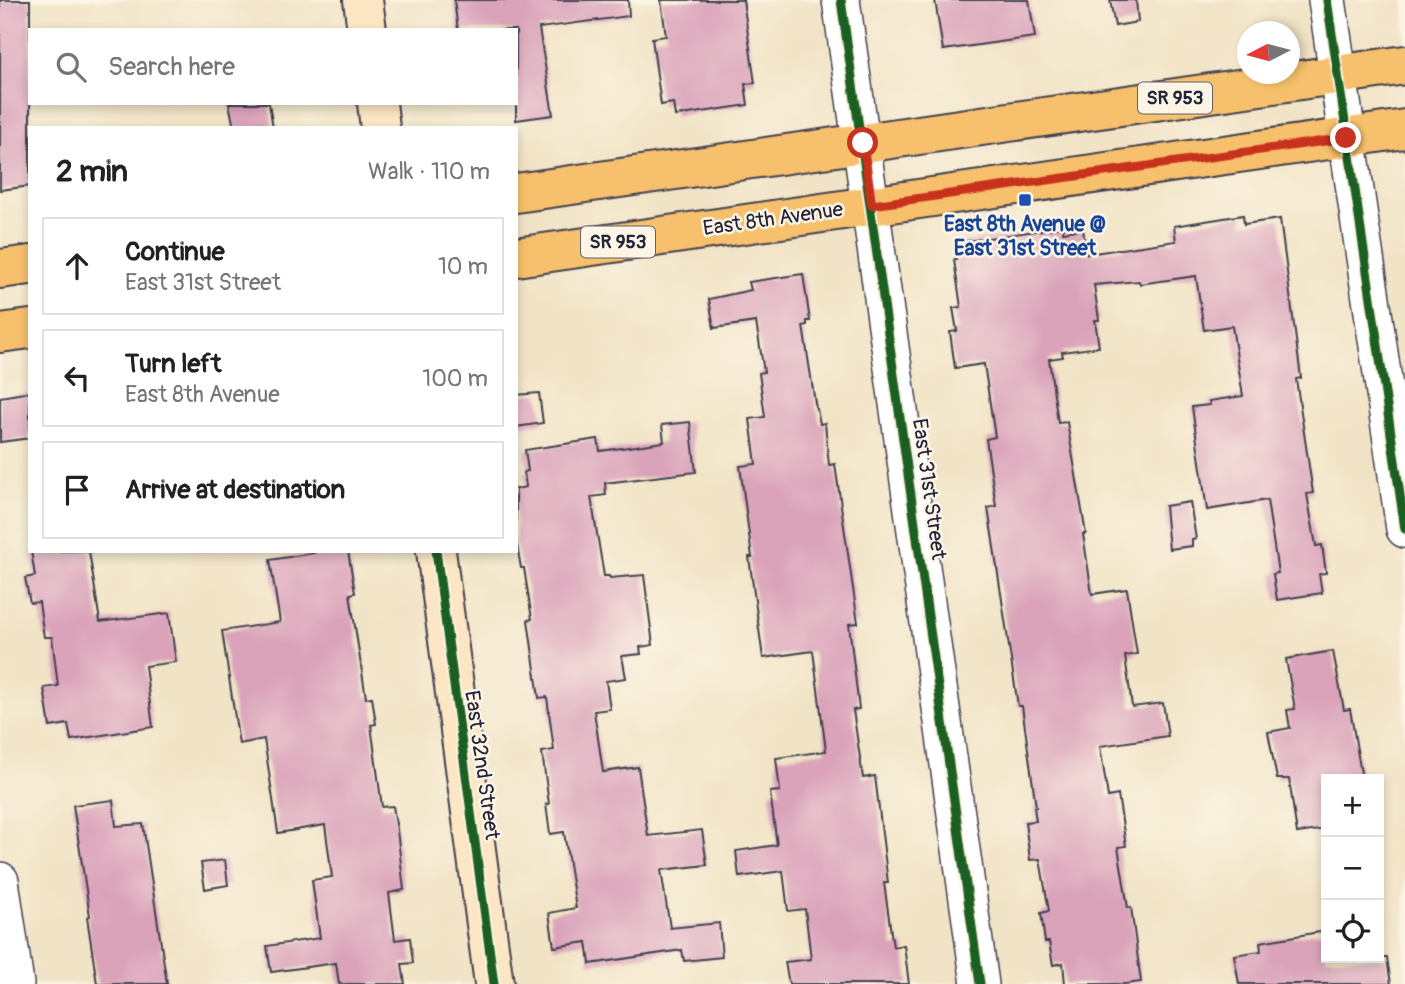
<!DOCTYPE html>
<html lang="en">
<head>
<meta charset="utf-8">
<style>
	body { margin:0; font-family:Pangolin,sans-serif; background:#f6f6f6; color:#202124 }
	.controls { position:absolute; right:21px; bottom:21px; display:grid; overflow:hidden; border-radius:0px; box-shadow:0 4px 10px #0003 }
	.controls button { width:63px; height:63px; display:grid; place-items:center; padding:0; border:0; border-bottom:2px solid #e0e0e0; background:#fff; color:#202124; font:35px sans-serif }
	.compass { position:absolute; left:1237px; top:21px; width:63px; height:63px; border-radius:50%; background:#fff; box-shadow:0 4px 10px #0003; rotate:264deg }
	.stop { position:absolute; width:21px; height:21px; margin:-16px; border:5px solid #c8321e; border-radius:50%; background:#fff }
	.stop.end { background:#c8321e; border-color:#fff; box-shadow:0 2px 7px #0008 }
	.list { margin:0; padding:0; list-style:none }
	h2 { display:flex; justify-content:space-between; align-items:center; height:91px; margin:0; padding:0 28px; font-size:30px }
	h2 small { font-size:23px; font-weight:400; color:#757577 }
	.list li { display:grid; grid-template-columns:46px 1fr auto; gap:21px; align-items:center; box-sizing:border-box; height:98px; margin:0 14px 14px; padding:0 14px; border:2px solid #e0e0e0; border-radius:0px }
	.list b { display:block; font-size:26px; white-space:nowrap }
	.list p { margin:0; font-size:23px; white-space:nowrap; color:#757577 }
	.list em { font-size:23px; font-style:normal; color:#757577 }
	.icon { flex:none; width:38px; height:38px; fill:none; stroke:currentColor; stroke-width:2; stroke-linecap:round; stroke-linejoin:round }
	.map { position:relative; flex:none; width:1405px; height:984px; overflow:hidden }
	.search { position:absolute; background:#fff; box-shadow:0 4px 10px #0003; left:28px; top:28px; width:490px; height:77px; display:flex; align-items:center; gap:18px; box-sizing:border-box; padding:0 24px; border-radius:0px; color:#757577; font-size:26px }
	.panel { position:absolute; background:#fff; box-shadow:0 4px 10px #0003; left:28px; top:126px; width:490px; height:427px; border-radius:0px }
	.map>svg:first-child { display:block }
	.building { fill:#daa3ba }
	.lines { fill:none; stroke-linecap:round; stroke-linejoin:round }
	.street-casing { stroke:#413f50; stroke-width:40 }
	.secondary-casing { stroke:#413f50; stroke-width:42 }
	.primary-casing { stroke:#413f50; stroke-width:42 }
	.street { stroke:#fff; stroke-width:37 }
	.secondary { stroke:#fce6c4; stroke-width:38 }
	.primary { stroke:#f7c06c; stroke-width:38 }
	.cycleway-casing { stroke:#fcf5e5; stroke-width:13 }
	.cycleway { stroke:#1b5e20; stroke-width:9 }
	.route { stroke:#c8321e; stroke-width:9 }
	.transit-dot { fill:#1a4fb4; stroke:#fcf5e5; stroke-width:2.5 }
	.labels { text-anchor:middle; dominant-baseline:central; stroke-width:5; stroke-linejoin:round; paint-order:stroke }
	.shield { fill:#fcf5e5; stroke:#63616e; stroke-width:2 }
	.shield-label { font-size:19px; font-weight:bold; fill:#22223b }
	.street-label { font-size:21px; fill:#22223b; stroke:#fcf5e5 }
	.transit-label { font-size:21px; font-weight:bold; fill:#164399; stroke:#fcf5e5 }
</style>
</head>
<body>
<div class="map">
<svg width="1405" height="984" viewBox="0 0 1405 984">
	<rect width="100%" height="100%" fill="#fcf5e5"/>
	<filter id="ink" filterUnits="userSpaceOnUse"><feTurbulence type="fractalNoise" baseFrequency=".0143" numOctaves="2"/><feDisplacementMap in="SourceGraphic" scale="14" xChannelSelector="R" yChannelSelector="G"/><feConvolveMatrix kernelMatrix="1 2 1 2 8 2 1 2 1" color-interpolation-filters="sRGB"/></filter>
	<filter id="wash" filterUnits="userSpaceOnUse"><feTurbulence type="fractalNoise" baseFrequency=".00686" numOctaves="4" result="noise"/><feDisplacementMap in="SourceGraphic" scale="28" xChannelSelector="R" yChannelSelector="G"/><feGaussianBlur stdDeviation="1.57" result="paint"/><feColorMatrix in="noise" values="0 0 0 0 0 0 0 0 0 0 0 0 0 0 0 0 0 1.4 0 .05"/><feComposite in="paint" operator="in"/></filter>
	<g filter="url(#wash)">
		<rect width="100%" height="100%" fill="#f1e3c5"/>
		<g id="blocks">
			<g class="building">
				<polygon points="0,0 30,0 30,186 0,190"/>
				<polygon points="454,0 628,0 629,16 539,28 553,115 516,120 516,30 458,30"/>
				<polygon points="661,0 743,0 755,83 745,84 748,105 675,116 673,103 661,105 652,38 666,36"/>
				<polygon points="935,0 1029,0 1035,37 943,50"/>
				<polygon points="1110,0 1136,0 1138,22 1115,26"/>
				<polygon points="229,103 269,103 273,128 234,128"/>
				<polygon points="1243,215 1244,224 1280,219 1301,378 1296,379 1313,493 1307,494 1316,546 1322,545 1326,573 1319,574 1322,593 1277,600 1273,574 1278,573 1267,500 1207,510 1192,407 1210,405 1209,401 1243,396 1232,326 1204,330 1196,276 1140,284 1139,281 1094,285 1099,320 1095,320 1099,347 1062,352 1063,357 1049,359 1058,423 1067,422 1086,534 1083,534 1092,594 1127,589 1137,654 1125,656 1132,707 1163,703 1168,736 1100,746 1108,797 1118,795 1126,846 1118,847 1128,908 1131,907 1141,982 1125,984 1065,984 1063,963 1053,965 1049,942 1045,942 1041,913 1049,911 1040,859 1030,860 1025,822 1036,821 1034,807 1036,807 1022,706 1018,706 988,508 996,506 986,439 995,437 984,364 955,368 950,332 957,331 953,308 961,307 954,260 956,260 954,243 1063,227 1063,232 1083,229 1087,254 1176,241 1174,226"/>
				<polygon points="803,274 810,321 807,321 807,325 803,326 816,409 817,409 820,424 825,423 829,465 835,464 858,623 849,624 859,709 853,710 863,778 875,776 888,883 884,883 893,947 904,945 909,984 789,984 785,962 811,959 805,909 788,911 783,871 739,877 736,851 777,845 770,792 780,791 776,758 826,751 813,651 763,658 749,557 752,557 740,466 756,464 750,419 765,417 759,373 764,372 756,322 714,328 709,299 751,290 749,282"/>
				<polygon points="30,392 30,438 0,442 0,397"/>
				<polygon points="539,393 543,423 516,427 516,395"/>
				<polygon points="690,422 696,472 605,483 606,495 591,497 604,576 609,576 610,578 644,575 653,645 640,647 641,654 622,656 626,678 606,681 610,709 594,711 603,772 638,767 648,836 702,830 707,865 661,870 670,928 719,923 722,957 684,961 682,950 590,964 587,942 554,947 549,913 576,908 564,832 550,834 546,804 549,804 542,752 554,750 547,697 539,698 528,620 532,619 524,568 521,568 516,540 516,489 526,487 524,472 528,471 525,450 598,439 600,451 664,442 662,425"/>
				<polygon points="1190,502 1196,539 1192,540 1192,546 1169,549 1165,506"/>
				<polygon points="31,551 89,551 100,622 169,613 176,662 145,666 153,727 71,740 68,724 50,727 44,688 58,686 52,637 44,637 39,602 30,603 25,578 35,576"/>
				<polygon points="314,551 348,551 355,593 350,594 366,698 372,697 376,724 371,725 382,807 393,806 397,830 404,890 389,893 395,940 410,938 413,963 402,964 405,984 339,984 336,963 271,972 267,946 320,938 312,880 332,877 325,825 278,833 264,739 239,744 222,631 280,622 270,560 314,553"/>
				<polygon points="1333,651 1344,710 1350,709 1362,779 1326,779 1326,829 1297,833 1289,779 1277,779 1268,732 1290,728 1287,710 1295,709 1286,659"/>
				<polygon points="113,800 116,826 143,824 167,984 97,984 87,917 90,916 73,805"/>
				<polygon points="225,860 228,885 205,889 201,863"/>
				<polygon points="1326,931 1326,958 1387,958 1391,984 1239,984 1234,955 1261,951 1260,942"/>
			</g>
		</g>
	</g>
	<g filter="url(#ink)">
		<use href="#blocks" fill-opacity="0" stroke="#413f50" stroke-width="2"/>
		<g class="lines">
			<defs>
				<g id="street">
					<polyline points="841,0 980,984"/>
					<polyline points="1327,0 1405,529"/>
					<polyline points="0,881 15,984"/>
				</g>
				<g id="secondary">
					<polyline points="363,0 367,30"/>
					<polyline points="377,103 380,128"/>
					<polyline points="436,551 494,984"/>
				</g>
				<g id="primary">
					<polyline points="516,193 1405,65"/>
					<polyline points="516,257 1405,129"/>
					<polyline points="0,269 30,265"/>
					<polyline points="0,333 30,329"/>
				</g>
			</defs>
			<use href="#street" class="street-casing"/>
			<use href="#secondary" class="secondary-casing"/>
			<use href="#primary" class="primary-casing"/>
			<use href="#street" class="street"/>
			<use href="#secondary" class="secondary"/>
			<use href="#primary" class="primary"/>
			<defs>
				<g id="cycleway">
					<polyline points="841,0 980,984"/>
					<polyline points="1327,0 1405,529"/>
					<polyline points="436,551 494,984"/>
				</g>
			</defs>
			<use href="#cycleway" class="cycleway-casing"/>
			<use href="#cycleway" class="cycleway"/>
		</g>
	</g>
	<g class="lines" filter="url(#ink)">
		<polyline class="route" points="863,143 872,205 1346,138"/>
	</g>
	<rect class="transit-dot" x="1018" y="193" width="14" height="14" rx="3.5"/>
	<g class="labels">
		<g class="shield">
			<rect x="1138" y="82.5" width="74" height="31" rx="5"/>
			<rect x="581" y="226.5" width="74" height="31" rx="5"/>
		</g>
		<g class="shield-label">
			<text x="1175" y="98">SR 953</text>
			<text x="618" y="242">SR 953</text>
		</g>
		<g class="street-label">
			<text transform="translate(773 219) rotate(-8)">East 8th Avenue</text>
			<text transform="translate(929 489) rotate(82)">East 31st Street</text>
			<text transform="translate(482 765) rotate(82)">East 32nd Street</text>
		</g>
		<g class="transit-label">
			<text x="1025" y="224">East 8th Avenue @<tspan x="1025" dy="24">East 31st Street</tspan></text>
		</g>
	</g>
</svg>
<div class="controls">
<button>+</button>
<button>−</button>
<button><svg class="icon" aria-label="locate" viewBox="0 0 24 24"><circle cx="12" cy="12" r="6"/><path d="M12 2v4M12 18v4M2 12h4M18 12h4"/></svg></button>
</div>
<svg class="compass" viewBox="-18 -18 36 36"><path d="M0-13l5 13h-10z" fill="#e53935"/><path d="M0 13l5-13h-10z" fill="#757577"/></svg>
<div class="stop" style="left:863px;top:143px"></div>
<div class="stop end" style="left:1346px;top:138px"></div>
<div class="search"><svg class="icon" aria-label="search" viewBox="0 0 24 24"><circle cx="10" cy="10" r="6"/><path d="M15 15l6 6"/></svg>Search here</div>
<section class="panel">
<h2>2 min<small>Walk · 110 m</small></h2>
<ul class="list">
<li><svg class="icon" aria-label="ahead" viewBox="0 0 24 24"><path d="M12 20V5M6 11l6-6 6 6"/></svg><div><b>Continue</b><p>East 31st Street</p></div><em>10 m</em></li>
<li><svg class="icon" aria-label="left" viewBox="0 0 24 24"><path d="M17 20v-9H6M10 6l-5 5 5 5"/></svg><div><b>Turn left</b><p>East 8th Avenue</p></div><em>100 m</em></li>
<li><svg class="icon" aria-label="arrive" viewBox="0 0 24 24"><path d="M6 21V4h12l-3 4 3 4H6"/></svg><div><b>Arrive at destination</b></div></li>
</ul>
</section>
</div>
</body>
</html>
